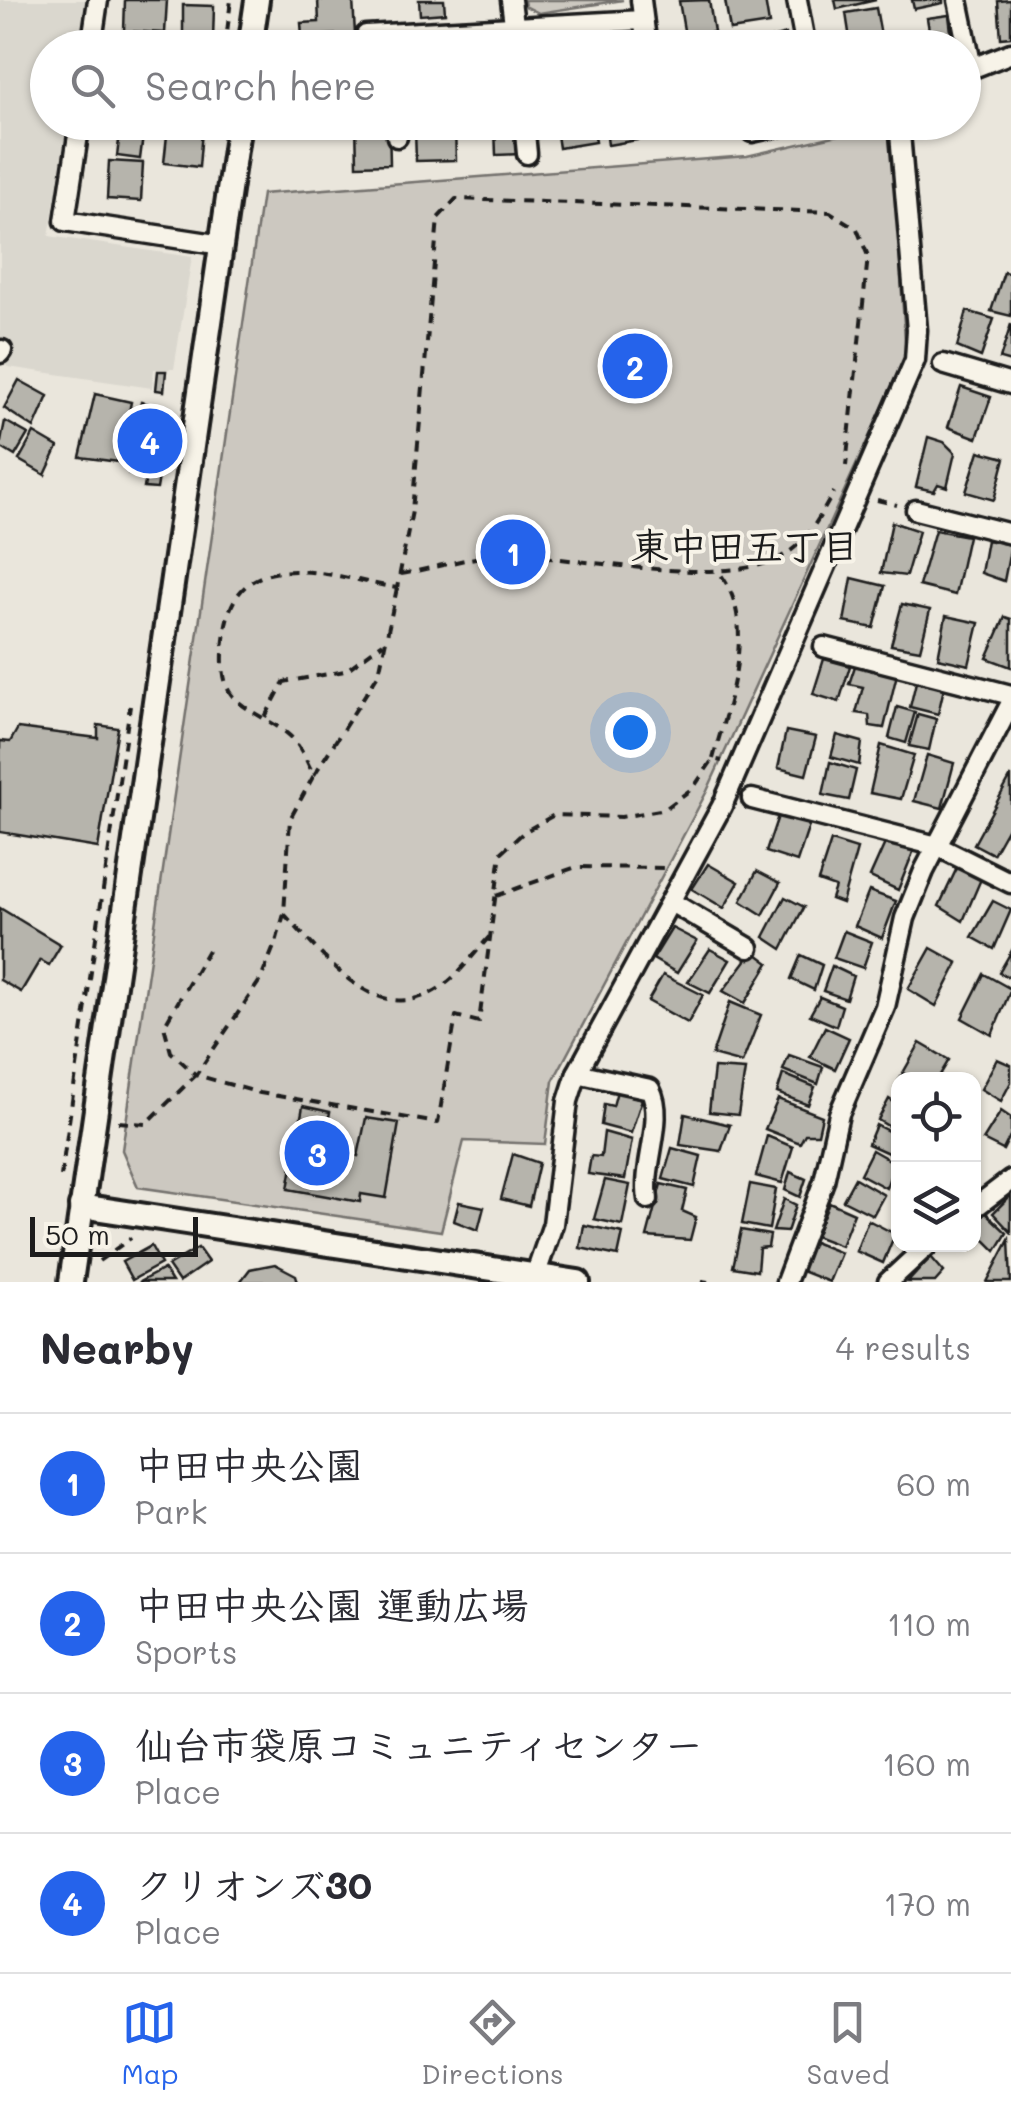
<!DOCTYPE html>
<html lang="en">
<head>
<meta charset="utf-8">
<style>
	body { margin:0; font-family:Mali,"Klee One",sans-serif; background:#f7f7f7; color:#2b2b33 }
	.controls { position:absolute; right:30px; bottom:30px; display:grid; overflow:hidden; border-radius:20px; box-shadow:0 2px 8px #0004 }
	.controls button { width:90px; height:90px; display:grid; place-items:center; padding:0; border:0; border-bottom:2px solid #e1e1e2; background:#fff; color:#2b2b33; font:50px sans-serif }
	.scale { position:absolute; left:30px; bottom:25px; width:168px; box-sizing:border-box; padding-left:10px; border:5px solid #1c1c1c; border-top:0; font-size:28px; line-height:35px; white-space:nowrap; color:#1c1c1c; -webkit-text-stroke:8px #f7f3e8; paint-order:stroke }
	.you { position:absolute; left:630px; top:732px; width:35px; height:35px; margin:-25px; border:8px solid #fff; border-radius:50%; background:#1a73e8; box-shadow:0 0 0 15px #1a73e833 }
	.badge { display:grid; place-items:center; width:65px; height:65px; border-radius:50%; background:#2563eb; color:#fff; font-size:32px; font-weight:700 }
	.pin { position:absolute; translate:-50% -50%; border:5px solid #fff; box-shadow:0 2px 10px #0006 }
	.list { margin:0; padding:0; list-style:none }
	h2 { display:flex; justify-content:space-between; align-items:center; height:130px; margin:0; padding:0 40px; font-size:42px }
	h2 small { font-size:32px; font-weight:400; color:#7c7c81 }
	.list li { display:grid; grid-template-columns:65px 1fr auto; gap:30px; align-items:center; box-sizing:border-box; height:140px; padding:0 40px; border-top:2px solid #e1e1e2 }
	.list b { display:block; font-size:38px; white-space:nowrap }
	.list p { margin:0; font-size:32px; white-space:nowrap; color:#7c7c81 }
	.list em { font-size:32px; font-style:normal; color:#7c7c81 }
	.icon { flex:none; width:55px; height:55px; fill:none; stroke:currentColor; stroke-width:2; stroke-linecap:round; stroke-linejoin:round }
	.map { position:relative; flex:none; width:1011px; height:1282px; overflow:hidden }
	.search { position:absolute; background:#fff; box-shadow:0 2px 8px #0004; left:30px; right:30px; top:30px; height:110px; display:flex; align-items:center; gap:25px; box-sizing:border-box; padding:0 35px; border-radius:55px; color:#7c7c81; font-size:38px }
	.sheet { height:690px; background:#fff }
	nav { display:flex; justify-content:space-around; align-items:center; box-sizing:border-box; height:140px; border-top:2px solid #e1e1e2; background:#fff; font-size:28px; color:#7c7c81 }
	nav a { display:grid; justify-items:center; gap:5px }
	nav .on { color:#2563eb }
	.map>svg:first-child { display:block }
	.built { fill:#dad7ce }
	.green { fill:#ccc8c0; stroke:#74726e; stroke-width:2.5 }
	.building { fill:#b6b4ac; stroke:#1c1c1c; stroke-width:2.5 }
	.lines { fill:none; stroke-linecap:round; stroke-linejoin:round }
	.minor-casing { stroke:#1c1c1c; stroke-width:25 }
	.tertiary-casing { stroke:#1c1c1c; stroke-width:30 }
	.path { stroke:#1c1c1c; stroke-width:4; stroke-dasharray:10 8; stroke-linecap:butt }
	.minor { stroke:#f7f3e8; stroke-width:18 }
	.tertiary { stroke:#f7f3e8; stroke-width:22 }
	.labels { text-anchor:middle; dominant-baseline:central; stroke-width:8; stroke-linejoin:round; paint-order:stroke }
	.neighbourhood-label { font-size:38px; font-weight:bold; fill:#1c1c1c; stroke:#f7f3e8 }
</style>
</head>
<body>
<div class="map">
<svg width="1011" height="1282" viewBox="0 0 1011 1282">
	<rect width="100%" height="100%" fill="#eae6dc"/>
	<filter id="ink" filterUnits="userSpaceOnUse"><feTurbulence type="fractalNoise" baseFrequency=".01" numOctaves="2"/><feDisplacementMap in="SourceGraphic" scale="20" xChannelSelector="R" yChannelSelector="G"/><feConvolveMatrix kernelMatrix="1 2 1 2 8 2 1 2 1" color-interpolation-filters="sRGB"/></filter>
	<g filter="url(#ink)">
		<polygon class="built" points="0,0 88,0 80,47 48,48 48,122 68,123 49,236 192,257 174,369 154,369 152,388 8,367 0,361"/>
		<g class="green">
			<polygon points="524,0 623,0 539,13 525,6"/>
			<polygon points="891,123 906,356 707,791 553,1081 545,1144 464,1141 441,1231 138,1187 122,1150 262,194 747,156"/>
		</g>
		<g class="building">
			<polygon points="125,0 167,0 165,33 124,31"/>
			<polygon points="318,0 353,0 355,34 302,36 301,23 319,22"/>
			<polygon points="419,0 444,0 445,13 420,15"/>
			<polygon points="709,0 714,32 685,36 679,1"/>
			<polygon points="725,0 765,0 769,24 730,30"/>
			<polygon points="835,0 876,0 837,9"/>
			<polygon points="912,0 943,0 943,3 914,9"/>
			<polygon points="1011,0 1011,37 1001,38 998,1"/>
			<polygon points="183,5 214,6 213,40 183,39"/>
			<polygon points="876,8 882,41 851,46 846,13"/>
			<polygon points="949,15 953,48 932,48 927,18"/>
			<polygon points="579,28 581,48 542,48 542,43 548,42 547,31"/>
			<polygon points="631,30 634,48 597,48 595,35"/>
			<polygon points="786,34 790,48 756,48 757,42"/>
			<polygon points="125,38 162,42 161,48 124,48"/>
			<polygon points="506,39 507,48 460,48 459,42"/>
			<polygon points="280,122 344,122 344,124 280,127"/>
			<polygon points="356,122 389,122 390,164 357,165"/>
			<polygon points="555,122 592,122 595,142 559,148"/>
			<polygon points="605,122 634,122 637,140 608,145"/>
			<polygon points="697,122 727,122 729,131 699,136"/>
			<polygon points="121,125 144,128 140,159 117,156"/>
			<polygon points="168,126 202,130 199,167 164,163"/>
			<polygon points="520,126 521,154 496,155 495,127"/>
			<polygon points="455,128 456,160 416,161 415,129"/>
			<polygon points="109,161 143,163 141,201 107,199"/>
			<polygon points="1004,272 1011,274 1011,316 991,311"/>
			<polygon points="967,311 994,319 981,357 957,347"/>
			<polygon points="1011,324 1011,362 1000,359"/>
			<polygon points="158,371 166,371 164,391 156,390"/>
			<polygon points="19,380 48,396 34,428 4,408"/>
			<polygon points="961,387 991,397 977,438 948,427"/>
			<polygon points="95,394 131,402 119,462 80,457"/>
			<polygon points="141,402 170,409 157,489 144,488 146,476 129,474"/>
			<polygon points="5,421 28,434 15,456 0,447"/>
			<polygon points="34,433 58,447 45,475 19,460"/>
			<polygon points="928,437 944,442 955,453 947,487 938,484 934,491 916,487"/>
			<polygon points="979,451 1005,458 994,500 966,492"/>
			<polygon points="892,522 919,531 906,576 881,573"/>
			<polygon points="935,530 968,536 955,595 919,586"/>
			<polygon points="987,540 1011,545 1004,581 981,573"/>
			<polygon points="852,578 885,586 874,628 844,622"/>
			<polygon points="902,604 930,610 920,650 891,645"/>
			<polygon points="946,616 979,623 969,665 938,658"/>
			<polygon points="1005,617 1011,619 1011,667 987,658"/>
			<polygon points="824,659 850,666 839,702 813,694"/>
			<polygon points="856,663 897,674 884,728 870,726 869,715 856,713 863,687 849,684"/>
			<polygon points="916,682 944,688 938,714 910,707"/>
			<polygon points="897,707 915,712 906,743 889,738"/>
			<polygon points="918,714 936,719 929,750 909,746"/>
			<polygon points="98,725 118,728 98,848 0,832 0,741 10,742 18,728 98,738"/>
			<polygon points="786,731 816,737 806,775 778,768"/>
			<polygon points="837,735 862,742 859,765 831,757"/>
			<polygon points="881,745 914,755 901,799 870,793"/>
			<polygon points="927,755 954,763 942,808 914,801"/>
			<polygon points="830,762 856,770 849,800 823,795"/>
			<polygon points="1011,776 1011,822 993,854 974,844"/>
			<polygon points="779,813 811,820 797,862 766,852"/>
			<polygon points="831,841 857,849 842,903 831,899 835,887 818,881"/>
			<polygon points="886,841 914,850 898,890 870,877"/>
			<polygon points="708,864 739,882 724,908 692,889"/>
			<polygon points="957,868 981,879 963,921 939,906"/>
			<polygon points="757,871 780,883 763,915 741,901"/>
			<polygon points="869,891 896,901 882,938 855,926"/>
			<polygon points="785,897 804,907 782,949 764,937"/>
			<polygon points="993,901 1011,910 994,949 972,937"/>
			<polygon points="0,908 61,945 49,965 40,960 21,992 0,980"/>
			<polygon points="672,928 697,941 677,973 653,959"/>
			<polygon points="844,931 872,942 863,968 834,958"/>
			<polygon points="931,948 958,963 936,1006 908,989"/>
			<polygon points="710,949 730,960 710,993 688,982"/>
			<polygon points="753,951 769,963 745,1003 723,991"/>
			<polygon points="1011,952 1011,978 999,973"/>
			<polygon points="801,955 822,965 814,990 791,979"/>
			<polygon points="832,966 853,976 846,999 823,991"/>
			<polygon points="984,974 1011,989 992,1035 962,1018"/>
			<polygon points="663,975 703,995 688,1023 648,1001"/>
			<polygon points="820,997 842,1006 836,1026 810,1015"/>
			<polygon points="730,1002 761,1015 742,1063 712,1055"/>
			<polygon points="825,1027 849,1038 835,1069 810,1057"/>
			<polygon points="920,1043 949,1060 937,1080 899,1080"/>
			<polygon points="789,1055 823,1067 818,1084 783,1070"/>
			<polygon points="997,1059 1011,1065 1011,1082 1001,1101 981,1089"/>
			<polygon points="714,1068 745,1070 738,1115 709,1112"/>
			<polygon points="783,1074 815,1087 808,1105 777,1093"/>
			<polygon points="617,1091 642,1099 631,1133 601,1125 604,1104 613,1106"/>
			<polygon points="778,1099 822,1116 818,1134 805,1134 800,1143 765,1129"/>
			<polygon points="889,1099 898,1105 898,1132 878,1120"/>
			<polygon points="303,1106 330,1112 323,1149 358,1156 366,1118 399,1123 386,1198 361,1194 360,1202 288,1189"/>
			<polygon points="1001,1111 1011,1118 1011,1134 1003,1150 983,1140"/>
			<polygon points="685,1114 730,1125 721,1151 680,1145"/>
			<polygon points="876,1125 898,1136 897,1157 868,1144"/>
			<polygon points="604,1132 632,1140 625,1179 588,1174 591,1156 601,1157"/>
			<polygon points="767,1136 793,1147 782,1183 756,1176"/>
			<polygon points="672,1148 701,1156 694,1187 663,1179"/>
			<polygon points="872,1150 895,1163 886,1188 860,1174"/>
			<polygon points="513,1154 539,1163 529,1206 501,1199"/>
			<polygon points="790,1172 806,1179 800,1197 785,1190"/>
			<polygon points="855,1178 884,1195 873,1215 843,1200"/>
			<polygon points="605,1180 630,1185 622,1225 594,1219"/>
			<polygon points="661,1184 687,1190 682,1211 696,1217 690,1240 647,1237"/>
			<polygon points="750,1184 776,1189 769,1229 742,1224"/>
			<polygon points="1011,1195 1011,1232 993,1213"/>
			<polygon points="784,1199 796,1205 787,1232 773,1231"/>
			<polygon points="459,1202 484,1207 478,1230 454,1221"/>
			<polygon points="829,1202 854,1213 841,1246 815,1236"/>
			<polygon points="985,1212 1007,1233 996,1251 974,1229"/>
			<polygon points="868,1220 895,1234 883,1263 856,1251"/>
			<polygon points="584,1225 623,1233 618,1256 580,1248"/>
			<polygon points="741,1230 770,1235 768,1247 759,1248 757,1271 733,1267"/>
			<polygon points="1009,1240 1011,1282 987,1282"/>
			<polygon points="811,1241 841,1253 829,1282 799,1270"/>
			<polygon points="151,1246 161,1264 132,1280 122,1262"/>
			<polygon points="198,1248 208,1262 179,1282 168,1266"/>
			<polygon points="931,1257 944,1272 935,1282 908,1282"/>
			<polygon points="275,1264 296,1275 298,1282 240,1282 250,1269"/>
			<polygon points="164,1269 172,1282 139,1282"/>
		</g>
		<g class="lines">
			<defs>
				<g id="minor">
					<polyline points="511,0 517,48"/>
					<polyline points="641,0 647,48"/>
					<polyline points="797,0 806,48"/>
					<polyline points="958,0 972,68"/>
					<polyline points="366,35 643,20"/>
					<polyline points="91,48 98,0"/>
					<polyline points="965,71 1011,53"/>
					<polyline points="80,122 65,221 222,245"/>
					<polyline points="396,122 397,137"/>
					<polyline points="524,122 527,154"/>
					<polyline points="657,122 658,128"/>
					<polyline points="752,132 798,122"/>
					<polyline points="0,353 2,350"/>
					<polyline points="943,364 1011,384"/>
					<polyline points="916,510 1011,534"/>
					<polyline points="824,647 1011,695"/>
					<polyline points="752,799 937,846 1011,883"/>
					<polyline points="671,902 749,948"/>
					<path d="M577 1073 650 1089C666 1118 642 1165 648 1199"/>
					<polyline points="974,1208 1011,1180"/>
					<polyline points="533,1282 553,1224 568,1101 577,1073 722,806 915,360 917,330 899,122"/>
					<polyline points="786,1282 824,1181 839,1114 885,1007 905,918 924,871 1011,703"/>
					<polyline points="888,1282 929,1244"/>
				</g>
				<g id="tertiary">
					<polyline points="250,48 257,0"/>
					<polyline points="81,1206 578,1282"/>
					<polyline points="71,1282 239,122"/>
				</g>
			</defs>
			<use href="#minor" class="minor-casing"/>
			<use href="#tertiary" class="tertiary-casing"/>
			<g class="path">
				<polyline points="225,48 231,0"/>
				<polyline points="877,500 897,505"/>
				<path d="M401 574C437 568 479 553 515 555 583 558 724 588 781 557 807 543 820 516 834 492"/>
				<polyline points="265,717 284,682 345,671 383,643"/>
				<path d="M713 759C729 700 759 624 719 572"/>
				<polyline points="314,775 379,673 397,588"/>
				<polyline points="496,896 576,867 666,868"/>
				<path d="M284 914C327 959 381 1037 449 981 464 968 477 950 491 935"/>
				<path d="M208 950 164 1026 171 1052 196 1075 261 979 277 939 284 914 290 819 314 775C307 763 301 746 290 736 274 721 239 709 229 691 220 674 223 648 225 630 238 539 336 578 397 588L412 511 438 218 456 199 830 212 857 229 868 256 846 466"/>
				<polyline points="118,1122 146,1124 196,1075 260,1093 438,1123 456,1016 479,1022 501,853 524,832 554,815 621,817 665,809 694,787 713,759 722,761"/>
				<polyline points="61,1176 130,706"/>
				<polyline points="99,1261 131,1238"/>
				<polyline points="702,1281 708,1282"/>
			</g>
			<use href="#minor" class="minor"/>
			<use href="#tertiary" class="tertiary"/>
		</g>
	</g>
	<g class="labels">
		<g class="neighbourhood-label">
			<text x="745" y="545">東中田五丁目</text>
		</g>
	</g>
</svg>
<div class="controls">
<button><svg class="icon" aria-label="locate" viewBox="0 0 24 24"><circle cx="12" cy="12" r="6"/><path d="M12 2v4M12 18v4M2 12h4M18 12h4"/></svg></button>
<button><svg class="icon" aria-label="layers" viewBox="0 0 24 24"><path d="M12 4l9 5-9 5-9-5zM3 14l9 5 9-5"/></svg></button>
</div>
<div class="scale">50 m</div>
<div class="you"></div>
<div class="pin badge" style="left:513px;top:552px">1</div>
<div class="pin badge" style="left:635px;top:366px">2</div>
<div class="pin badge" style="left:317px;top:1153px">3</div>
<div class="pin badge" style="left:150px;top:441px">4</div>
<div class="search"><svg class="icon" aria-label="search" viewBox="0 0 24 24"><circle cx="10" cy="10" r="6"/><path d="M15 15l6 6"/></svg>Search here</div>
</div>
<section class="sheet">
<h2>Nearby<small>4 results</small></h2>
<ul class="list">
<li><span class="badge">1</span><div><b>中田中央公園</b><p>Park</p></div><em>60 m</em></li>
<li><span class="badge">2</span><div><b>中田中央公園 運動広場</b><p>Sports</p></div><em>110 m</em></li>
<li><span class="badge">3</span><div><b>仙台市袋原コミュニティセンター</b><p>Place</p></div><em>160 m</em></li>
<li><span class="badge">4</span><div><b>クリオンズ30</b><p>Place</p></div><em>170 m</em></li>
</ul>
</section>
<nav>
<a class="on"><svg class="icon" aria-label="map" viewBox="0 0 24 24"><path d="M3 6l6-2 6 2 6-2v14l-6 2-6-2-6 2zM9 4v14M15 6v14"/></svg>Map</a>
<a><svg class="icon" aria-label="directions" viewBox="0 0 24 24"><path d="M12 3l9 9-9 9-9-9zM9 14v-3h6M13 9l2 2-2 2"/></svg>Directions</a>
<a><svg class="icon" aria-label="saved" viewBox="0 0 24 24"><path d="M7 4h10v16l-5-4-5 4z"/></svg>Saved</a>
</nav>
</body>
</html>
